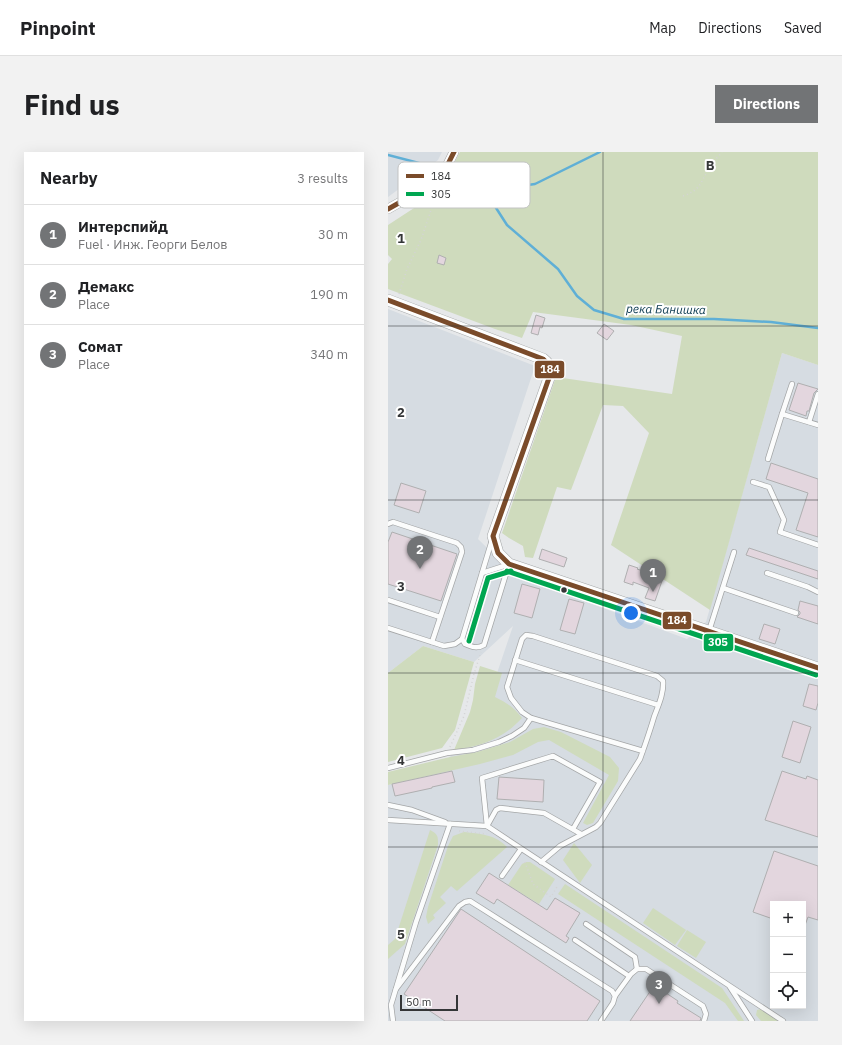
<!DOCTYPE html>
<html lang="en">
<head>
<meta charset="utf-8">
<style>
	body { margin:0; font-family:"IBM Plex Sans",sans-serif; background:#f2f2f2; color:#202124 }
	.controls { position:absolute; right:12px; bottom:12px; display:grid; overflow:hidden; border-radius:0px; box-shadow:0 4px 16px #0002 }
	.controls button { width:36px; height:36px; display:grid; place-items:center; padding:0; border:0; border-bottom:1px solid #e0e0e0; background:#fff; color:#202124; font:20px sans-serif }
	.scale { position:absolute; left:12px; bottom:10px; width:58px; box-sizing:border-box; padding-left:4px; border:2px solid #343637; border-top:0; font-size:11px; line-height:14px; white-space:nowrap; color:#343637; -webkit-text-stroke:3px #fff; paint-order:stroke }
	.you { position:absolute; left:243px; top:461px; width:14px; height:14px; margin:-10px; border:3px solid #fff; border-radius:50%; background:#1a73e8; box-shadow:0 0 0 6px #1a73e833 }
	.badge { display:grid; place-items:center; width:26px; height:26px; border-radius:50%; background:#727476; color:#fff; font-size:13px; font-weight:700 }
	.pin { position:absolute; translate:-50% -33px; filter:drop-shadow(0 1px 2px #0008) }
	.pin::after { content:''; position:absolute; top:21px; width:14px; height:12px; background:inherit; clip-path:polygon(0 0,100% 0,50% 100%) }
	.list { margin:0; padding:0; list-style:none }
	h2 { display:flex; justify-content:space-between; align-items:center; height:52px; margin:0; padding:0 16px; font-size:17px }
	h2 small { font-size:13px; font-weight:400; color:#757577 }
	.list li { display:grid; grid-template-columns:26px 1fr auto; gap:12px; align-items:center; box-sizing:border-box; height:60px; padding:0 16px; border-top:1px solid #e0e0e0 }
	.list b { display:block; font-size:15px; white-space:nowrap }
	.list p { margin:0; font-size:13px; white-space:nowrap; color:#757577 }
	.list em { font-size:13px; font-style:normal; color:#757577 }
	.icon { flex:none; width:22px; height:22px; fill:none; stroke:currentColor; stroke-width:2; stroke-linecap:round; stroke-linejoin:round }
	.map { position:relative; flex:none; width:430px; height:869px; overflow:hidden; border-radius:0px }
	header { display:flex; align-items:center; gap:24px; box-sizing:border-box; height:56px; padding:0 20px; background:#fff; border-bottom:1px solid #e0e0e0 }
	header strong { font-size:19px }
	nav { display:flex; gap:22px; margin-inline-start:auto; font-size:14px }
	.intro { display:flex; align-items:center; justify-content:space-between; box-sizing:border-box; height:96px; padding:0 24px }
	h1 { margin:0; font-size:28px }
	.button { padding:10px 18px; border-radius:0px; background:#727476; color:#fff; font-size:14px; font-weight:700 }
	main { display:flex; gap:24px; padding:0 24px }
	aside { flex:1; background:#fff; border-radius:0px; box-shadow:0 4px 16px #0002 }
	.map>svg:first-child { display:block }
	.built { fill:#d6dce2; fill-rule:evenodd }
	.green { fill:#cfdbbd }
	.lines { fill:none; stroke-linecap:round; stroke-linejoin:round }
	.stream { stroke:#5fafd6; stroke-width:2.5 }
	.building { fill:#e3d6de; stroke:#afafb0 }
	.service-casing { stroke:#a4a6a7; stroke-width:6 }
	.minor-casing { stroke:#a4a6a7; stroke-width:10 }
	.tertiary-casing { stroke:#a4a6a7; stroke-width:12 }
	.path { stroke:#d4d4d5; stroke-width:1.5; stroke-dasharray:1 3; stroke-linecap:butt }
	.service { stroke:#fbfcfc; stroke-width:4.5 }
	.minor { stroke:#fbfcfc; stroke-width:9 }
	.tertiary { stroke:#fbfcfc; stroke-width:11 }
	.bus-1-casing { stroke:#fff; stroke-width:8 }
	.bus-2-casing { stroke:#fff; stroke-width:8 }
	.bus-1 { stroke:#7a4b2a; stroke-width:5 }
	.bus-2 { stroke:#00a651; stroke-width:5 }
	.grid { fill:none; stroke:#343637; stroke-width:1; stroke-opacity:0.55 }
	.bus-dot { fill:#343637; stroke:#fff; stroke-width:1.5 }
	.labels { text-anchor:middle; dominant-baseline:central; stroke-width:4; stroke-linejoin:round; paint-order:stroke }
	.water-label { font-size:12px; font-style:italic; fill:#09384e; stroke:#fff }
	.key { fill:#fff; stroke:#c2c3c3; stroke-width:1 }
	.key-label { font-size:11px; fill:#343637 }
	.grid-label { font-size:13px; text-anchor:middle; font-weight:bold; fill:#343637; stroke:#fff; stroke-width:4; stroke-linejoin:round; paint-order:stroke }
	.line-badge { stroke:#fff; stroke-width:1.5 }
	.badge-label { font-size:11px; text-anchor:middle; font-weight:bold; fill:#fff }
</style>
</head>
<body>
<header>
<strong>Pinpoint</strong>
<nav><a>Map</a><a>Directions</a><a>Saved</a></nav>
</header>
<div class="intro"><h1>Find us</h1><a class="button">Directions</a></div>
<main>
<aside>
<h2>Nearby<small>3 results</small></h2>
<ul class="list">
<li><span class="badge">1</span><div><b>Интерспийд</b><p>Fuel · Инж. Георги Белов</p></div><em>30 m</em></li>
<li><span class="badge">2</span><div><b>Демакс</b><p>Place</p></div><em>190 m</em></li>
<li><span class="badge">3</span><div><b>Сомат</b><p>Place</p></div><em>340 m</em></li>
</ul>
</aside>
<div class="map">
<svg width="430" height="869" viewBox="0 0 430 869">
	<rect width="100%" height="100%" fill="#e6e8ea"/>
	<g class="built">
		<polygon points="0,0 54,0 50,8 0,45"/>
		<path d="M0 157 147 214 90 387 128 424 299 487 318 470 394 201 430 213V869H0V633L42 624 62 605 66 598 84 595 125 474 86 510 35 494 0 521ZM385 752H415V854H385Z"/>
	</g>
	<g class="green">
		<polygon points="72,0 430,0 430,213 394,201 322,458 223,393 261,281 235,254 215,253 183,338 169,335 145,406 137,405 135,394 121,386 114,381 168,225 284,242 294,184 243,173 145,160 134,186 107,177 0,137 0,112 4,107 0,103 0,73 43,45 57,29"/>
		<polygon points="35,494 86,510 67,578 54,596 0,610 0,521"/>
		<path d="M92 514 114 521 107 545C119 551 126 555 134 566 115 587 93 594 66 598L82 560 85 548 87 532Z"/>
		<polygon points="156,575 173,580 222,605 231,616 230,629 205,671 199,673 195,671 221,623 161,588 150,590 125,603 92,612 0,633 0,620 62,605 89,600 122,590 145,577"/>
		<path d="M42 678C50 682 50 684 50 693L17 792 0 807V793L7 787Z"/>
		<path d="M76 680C92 682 107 682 119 695L69 739 63 734 52 745 58 751 45 763 47 766 40 772 38 765 40 755 60 694 65 684Z"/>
		<polygon points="186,691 204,713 192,731 175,708"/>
		<polygon points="138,710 142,710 167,727 151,752 120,733 134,712"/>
		<polygon points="177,732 334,836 356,869 350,869 337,851 170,742"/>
		<polygon points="265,756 298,778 287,793 255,771"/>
		<polygon points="299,778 318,790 308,806 289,794"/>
		<polygon points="373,857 391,869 373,869 368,863 369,858"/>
	</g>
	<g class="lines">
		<g class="stream">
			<polyline points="0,3 54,17"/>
			<polyline points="59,19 111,37 147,32 212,0"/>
			<polyline points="67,21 78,36 101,45 119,73 170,117 189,144 206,158 236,167 326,167 383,170 430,176"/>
		</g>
	</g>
	<g class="building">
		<polygon points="51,103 58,106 56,113 49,111"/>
		<polygon points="148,163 157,166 154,176 152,175 150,183 143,181"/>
		<polygon points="216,172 226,179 219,188 209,181"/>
		<polygon points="410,231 430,237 426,241 421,259 419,259 418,264 401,258"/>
		<polygon points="383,311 430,327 430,385 408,378 420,341 378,327"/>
		<polygon points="13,331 38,339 31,361 6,353"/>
		<polygon points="4,380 69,402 53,449 0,432 0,390"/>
		<polygon points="361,396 430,419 430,427 358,403"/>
		<polygon points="154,397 179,406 176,415 151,407"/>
		<polygon points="241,413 250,416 249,417 275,426 267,449 257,446 261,436 245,430 245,433 236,430"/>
		<polygon points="134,432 152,437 144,466 126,461"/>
		<polygon points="181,447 196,451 187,482 172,478"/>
		<polygon points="412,449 430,454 430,472 409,465 412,462 412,460 410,458"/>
		<polygon points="376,472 392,477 387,492 371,487"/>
		<polygon points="421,532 430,534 430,551 428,558 415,554"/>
		<polygon points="405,569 423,575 412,611 394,605"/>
		<polygon points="64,619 67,630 44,635 44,636 7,644 4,632"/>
		<polygon points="394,619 418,627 419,624 430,628 430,685 377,668"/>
		<polygon points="111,625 156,628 155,650 109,647"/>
		<polygon points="386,699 430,714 430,768 420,765 416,776 415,775 415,752 385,752 385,767 365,760"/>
		<polygon points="101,721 159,758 167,746 192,761 178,784 181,786 178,791 109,747 106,752 88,741"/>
		<polygon points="73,757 212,849 199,869 57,869 16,842"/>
		<polygon points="263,838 275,845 278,841 290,849 289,851 313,866 312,869 242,869"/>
	</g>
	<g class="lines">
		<defs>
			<g id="service">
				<polyline points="394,262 404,232"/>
				<polyline points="421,270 430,242"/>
				<polyline points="380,307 394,262 430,273"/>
				<polyline points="365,330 381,335 396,368 392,380 430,393"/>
				<polyline points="0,372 5,370 69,391 73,395 74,400 44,490"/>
				<polyline points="94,421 119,413"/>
				<polyline points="379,421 420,435 430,440"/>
				<polyline points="335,436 408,461"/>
				<polyline points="0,448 52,465"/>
				<polyline points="0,476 56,494 67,492 74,487 104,388"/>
				<polyline points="321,479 346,400"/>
				<path d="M74 487 77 492C84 495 89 497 96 493L121 412"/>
				<polyline points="127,508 270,553"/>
				<polyline points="0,616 59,601 85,598 111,590 124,584 136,576 143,566"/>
				<polyline points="0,653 24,658 57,670"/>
				<polyline points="0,668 99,674 395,869"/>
				<polyline points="99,674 94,626 165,604 212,630 185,677"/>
				<polyline points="99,674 108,658 112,656 156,661 193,682"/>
				<path d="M153 710 172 694 208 675 212 671 252 607C257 593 262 579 266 565 270 554 276 542 275 529L269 524 145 484 138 483 134 487 119 535 123 546 134 560 143 566 255 599"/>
				<polyline points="114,724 133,697"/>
				<polyline points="198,772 247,805 249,817"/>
				<polyline points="187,788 241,824"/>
				<polyline points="342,835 364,869"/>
				<polyline points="8,837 71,754 77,750 82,749 224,839 227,844 225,851 213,869"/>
				<polyline points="227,844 243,822 249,817 258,817 315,854 318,862 316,869"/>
				<polyline points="5,869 3,853 28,770 62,672"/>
			</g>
			<polyline id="minor" points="0,57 39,35 54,24 66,0"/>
			<path id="tertiary" d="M0 148 155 207C162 212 163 218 161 226L105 384 110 401 121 412 430 516"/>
		</defs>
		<use href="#service" class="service-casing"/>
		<use href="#minor" class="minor-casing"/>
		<use href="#tertiary" class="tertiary-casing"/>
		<g class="path">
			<path d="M295 44C312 38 312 32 320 18 324 11 329 6 334 0"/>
			<polyline points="11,142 19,117 33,88 48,43 45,40"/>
			<polyline points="62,595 76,564 86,522 93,500"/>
			<polyline points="71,679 99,682"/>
			<polyline points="137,710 145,732 163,745 170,733"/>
		</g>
		<use href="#service" class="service"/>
		<use href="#minor" class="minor"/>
		<use href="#tertiary" class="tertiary"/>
		<defs>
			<g id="bus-1">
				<polyline points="0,57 39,35 54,24 66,0"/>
				<path d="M0 148 155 207C161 212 163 218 161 226L105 384 110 401 121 412 430 516"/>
			</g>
			<g id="bus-2">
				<polyline points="119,419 428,523"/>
				<polyline points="81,489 100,426 123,419"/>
			</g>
		</defs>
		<use href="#bus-1" class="bus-1-casing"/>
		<use href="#bus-2" class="bus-2-casing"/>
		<use href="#bus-1" class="bus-1"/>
		<use href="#bus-2" class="bus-2"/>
	</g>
	<path class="grid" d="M215 0V869M0 174H430M0 348H430M0 521H430M0 695H430"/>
	<circle class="bus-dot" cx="176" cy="438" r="3.5"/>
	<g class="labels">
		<g class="water-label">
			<text transform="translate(278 157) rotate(1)">река Банишка</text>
		</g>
	</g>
	<rect x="10" y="10" width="132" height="46" rx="6" class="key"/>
	<rect x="18" y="22" width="18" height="4" fill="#7a4b2a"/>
	<rect x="18" y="40" width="18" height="4" fill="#00a651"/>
	<g class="key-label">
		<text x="43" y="28">184</text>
		<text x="43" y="46">305</text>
	</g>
	<g class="grid-label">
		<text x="322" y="18">B</text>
		<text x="13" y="91">1</text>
		<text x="13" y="265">2</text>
		<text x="13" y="439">3</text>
		<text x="13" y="613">4</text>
		<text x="13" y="787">5</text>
	</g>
	<g class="line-badge">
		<rect x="146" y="208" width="31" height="19" rx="4" fill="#7a4b2a"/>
		<rect x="274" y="459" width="30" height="19" rx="4" fill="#7a4b2a"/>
		<rect x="315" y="481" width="31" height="19" rx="4" fill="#00a651"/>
	</g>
	<g class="badge-label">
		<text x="162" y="221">184</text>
		<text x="289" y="472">184</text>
		<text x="330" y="494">305</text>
	</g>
</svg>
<div class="controls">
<button>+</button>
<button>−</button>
<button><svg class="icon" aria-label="locate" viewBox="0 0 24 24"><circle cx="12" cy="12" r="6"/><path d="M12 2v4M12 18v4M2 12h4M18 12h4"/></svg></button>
</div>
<div class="scale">50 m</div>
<div class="you"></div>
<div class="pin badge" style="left:265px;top:440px">1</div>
<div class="pin badge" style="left:32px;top:417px">2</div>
<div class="pin badge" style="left:271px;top:852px">3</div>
</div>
</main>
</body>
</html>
